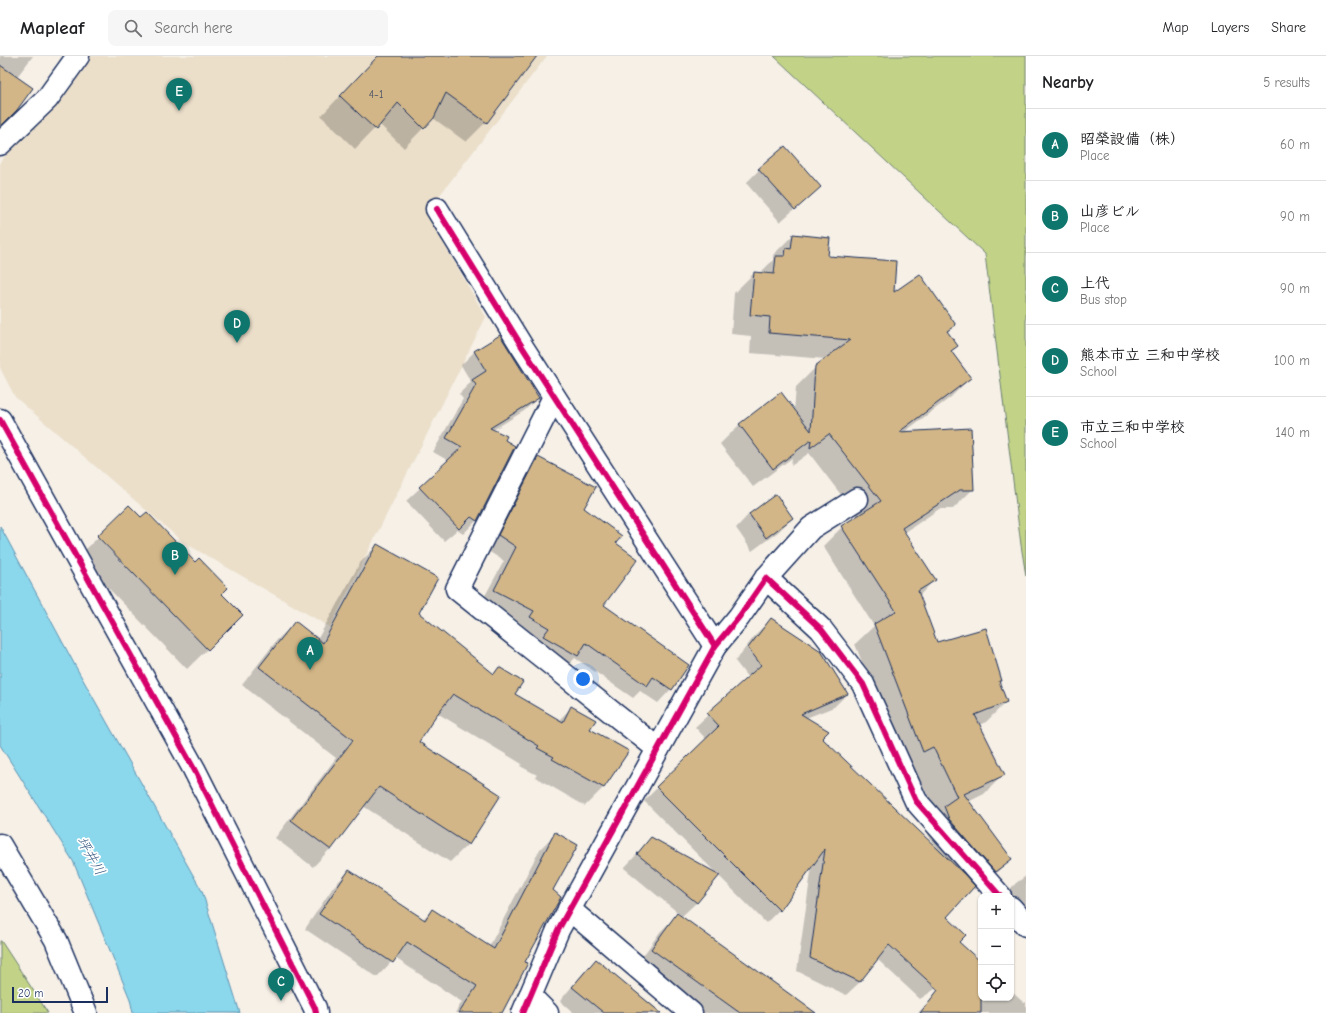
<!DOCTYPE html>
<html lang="en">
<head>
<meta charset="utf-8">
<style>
	body { margin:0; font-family:"Comic Neue","Klee One",sans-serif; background:#f6f6f6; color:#202124 }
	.controls { position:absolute; right:12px; bottom:12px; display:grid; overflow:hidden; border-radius:8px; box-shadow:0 1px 3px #0004 }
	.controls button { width:36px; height:36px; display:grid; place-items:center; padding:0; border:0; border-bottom:1px solid #e0e0e0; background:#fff; color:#202124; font:20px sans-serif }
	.scale { position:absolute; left:12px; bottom:10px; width:96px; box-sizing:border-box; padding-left:4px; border:2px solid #1b2f5e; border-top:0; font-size:11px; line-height:14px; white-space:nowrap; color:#1b2f5e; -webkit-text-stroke:3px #fff; paint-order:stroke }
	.you { position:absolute; left:583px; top:623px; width:14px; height:14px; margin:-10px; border:3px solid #fff; border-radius:50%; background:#1a73e8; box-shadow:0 0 0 6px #1a73e833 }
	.badge { display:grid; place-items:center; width:26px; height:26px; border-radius:50%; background:#0f766e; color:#fff; font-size:13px; font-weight:700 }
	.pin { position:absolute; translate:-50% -33px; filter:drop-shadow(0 1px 2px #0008) }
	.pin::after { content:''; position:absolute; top:21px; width:14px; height:12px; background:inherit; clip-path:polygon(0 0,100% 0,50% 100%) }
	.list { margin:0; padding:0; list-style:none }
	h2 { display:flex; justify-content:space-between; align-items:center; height:52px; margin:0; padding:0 16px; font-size:17px }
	h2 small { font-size:13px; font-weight:400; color:#757577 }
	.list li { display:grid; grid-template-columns:26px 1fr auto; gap:12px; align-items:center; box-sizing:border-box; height:72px; padding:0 16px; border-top:1px solid #e0e0e0 }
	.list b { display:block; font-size:15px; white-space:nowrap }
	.list p { margin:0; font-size:13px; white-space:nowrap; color:#757577 }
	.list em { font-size:13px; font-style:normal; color:#757577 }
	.icon { flex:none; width:22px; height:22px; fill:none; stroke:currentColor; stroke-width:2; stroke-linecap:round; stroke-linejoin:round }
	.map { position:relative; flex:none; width:1026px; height:957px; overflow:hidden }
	header { display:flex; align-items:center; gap:24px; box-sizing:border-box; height:56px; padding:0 20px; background:#fff; border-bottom:1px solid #e0e0e0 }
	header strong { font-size:19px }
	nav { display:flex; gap:22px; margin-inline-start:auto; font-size:14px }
	.search { width:280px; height:36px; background:#f6f6f6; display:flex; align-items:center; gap:10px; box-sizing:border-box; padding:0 14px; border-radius:8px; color:#757577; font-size:15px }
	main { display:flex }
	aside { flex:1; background:#fff }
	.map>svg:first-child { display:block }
	.built { fill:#ebdfca }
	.green { fill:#c2d387; stroke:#6e8172 }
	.water { fill:#8bd7eb; stroke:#5e94b3 }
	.shadow { fill:#0003 }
	.building { fill:#d2b687; stroke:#1b2f5e }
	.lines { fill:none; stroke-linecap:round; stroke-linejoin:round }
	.street-casing { stroke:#1b2f5e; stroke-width:25 }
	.secondary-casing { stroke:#1b2f5e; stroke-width:25 }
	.street { stroke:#fff; stroke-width:22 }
	.secondary { stroke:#fff; stroke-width:22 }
	.cycleway-casing { stroke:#fff; stroke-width:8 }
	.cycleway { stroke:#d6006c; stroke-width:6 }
	.labels { text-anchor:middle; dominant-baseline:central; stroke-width:3.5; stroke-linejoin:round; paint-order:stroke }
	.number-label { font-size:11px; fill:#495168 }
	.water-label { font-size:14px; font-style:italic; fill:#375981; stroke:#fff }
</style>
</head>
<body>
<header>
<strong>Mapleaf</strong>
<div class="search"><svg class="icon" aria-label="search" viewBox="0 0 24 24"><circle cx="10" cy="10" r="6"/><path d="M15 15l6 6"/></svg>Search here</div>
<nav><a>Map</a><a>Layers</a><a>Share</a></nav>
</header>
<main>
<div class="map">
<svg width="1026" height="957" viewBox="0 0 1026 957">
	<rect width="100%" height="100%" fill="#f6f0e7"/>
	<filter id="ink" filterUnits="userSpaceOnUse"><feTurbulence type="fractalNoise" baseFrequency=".025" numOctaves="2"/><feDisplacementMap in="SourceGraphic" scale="8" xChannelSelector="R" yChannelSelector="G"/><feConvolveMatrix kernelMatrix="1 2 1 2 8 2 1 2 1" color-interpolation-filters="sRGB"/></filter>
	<g filter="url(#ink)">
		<polygon class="built" points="88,0 547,0 426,157 486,261 330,571 183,486 15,341 0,312 0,106 78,14"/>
		<g class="green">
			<polygon points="774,0 1026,0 1026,520 1021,489 985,198"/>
			<polygon points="0,885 1,885 48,957 0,957"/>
		</g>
		<polygon class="water" points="0,470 77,613 202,835 240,957 133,957 130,943 73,805 0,689"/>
		<g class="shadow">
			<polygon points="0,0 33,0 16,22 0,70"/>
			<polygon points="378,0 536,0 486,66 466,86 433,62 404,92 379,68 355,93 321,60"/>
			<polygon points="759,114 819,131 780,166 746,127"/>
			<polygon points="793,179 893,238 954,269 947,277 957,290 951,296 970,322 951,341 903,377 973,433 953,453 939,453 904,477 934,524 919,540 937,587 1001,624 999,626 1006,646 986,666 979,669 1003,719 984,738 968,746 1011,802 991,822 975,834 972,831 946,861 958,886 963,915 920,943 877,903 860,926 846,939 797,915 812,809 779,854 766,867 718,819 696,847 682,860 624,812 652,782 717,818 644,745 706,683 695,671 748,622 735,605 758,576 771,563 847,638 834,651 806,662 821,682 937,794 938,793 930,783 925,770 937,758 913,710 904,715 855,588 874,570 823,490 842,471 858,461 809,397 791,410 792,402 753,431 720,388 740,368 794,355 796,331 816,311 826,303 750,297 751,280 731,278 734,237 754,217 759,218 773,204 773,199"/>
			<polygon points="500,280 538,342 524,355 493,374 504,385 514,390 476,465 463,478 457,474 444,485 406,445 449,405 433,396 463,343 459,338 471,326 461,309 474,296"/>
			<polygon points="538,402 615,487 603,550 671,633 658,647 640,635 633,642 575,602 564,613 518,574 521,568 481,547 504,505 485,493 524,416"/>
			<polygon points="776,440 792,462 778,476 752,495 736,472 749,458"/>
			<polygon points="129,451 242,559 187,613 78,501"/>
			<polygon points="377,489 417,557 493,618 499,612 514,639 558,665 571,652 589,674 628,696 603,732 585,750 535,721 537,719 520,710 522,708 437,657 418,686 500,739 468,788 450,806 363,750 330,793 313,811 275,782 336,702 242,629 277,584 295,567 317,584 360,507"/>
			<polygon points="555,778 551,834 524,906 501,957 455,957 462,946 395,902 377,921 305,873 334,830 349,815 422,864 432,854 489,891 540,793"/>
			<polygon points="1026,820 1026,875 1011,853 1011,840 1003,840 1016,827"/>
			<polygon points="677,859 814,957 699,957 635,911 660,876"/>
			<polygon points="597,904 662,957 574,957 560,945 583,917"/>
			<polygon points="1011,935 1024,947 1026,946 1026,957 951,957 981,942 1011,942"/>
			<polygon points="933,942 942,957 918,957"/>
		</g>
		<g class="building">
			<polygon points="378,0 537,0 487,67 446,37 434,62 424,73 398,47 376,74 340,40"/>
			<polygon points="0,9 33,32 17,54 0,71"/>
			<polygon points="785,90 821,131 795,154 758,113"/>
			<polygon points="793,178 830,182 828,200 896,205 894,236 920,218 956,269 947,275 958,290 951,295 971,322 899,376 971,372 974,434 960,434 902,472 936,524 918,535 937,586 986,572 1002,625 999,625 1007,646 975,659 1005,719 964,738 1012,803 995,816 949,763 944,750 957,741 933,691 923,696 874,568 896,555 841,470 881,445 829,378 810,392 811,384 773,413 739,368 781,336 811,375 815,310 850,284 769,277 770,261 750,259 754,216 774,218 776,200 785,200 786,192 791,193"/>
			<polygon points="500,279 539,342 490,372 507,380 505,384 515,390 477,465 471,461 459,473 419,431 462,391 446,382 476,329 472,324 486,315 474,295"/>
			<polygon points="538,401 596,431 584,452 622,480 616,487 638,503 604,549 689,609 672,634 653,621 647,630 586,587 578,600 543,580 549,572 530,561 534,555 494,534 516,491 498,479"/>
			<polygon points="776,438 793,462 766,482 749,458"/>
			<polygon points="129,449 141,461 147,456 195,506 199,502 228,532 222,538 243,559 208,594 97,480"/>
			<polygon points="377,488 438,522 419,557 494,618 499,611 523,626 515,638 563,666 571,650 596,664 590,673 629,695 604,732 552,703 554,701 537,692 539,690 453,638 435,661 419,686 501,739 469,789 379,731 331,794 291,764 353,684 259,611 295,565 323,587"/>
			<polygon points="771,562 821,595 848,638 801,658 829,675 822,682 965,819 975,830 947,861 966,879 959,886 981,906 981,957 920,957 938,934 889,889 860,926 810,902 825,793 780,855 656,731 719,670 707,657 761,609 748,592"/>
			<polygon points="555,776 578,789 553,834 561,841 525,906 528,907 502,957 459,957 477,930 407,886 393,907 319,858 349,814 425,864 432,853 494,893"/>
			<polygon points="651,781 720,819 697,847 637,798"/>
			<polygon points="677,857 816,957 740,957 651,893"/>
			<polygon points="596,903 661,957 604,957 572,931"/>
		</g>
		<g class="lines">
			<defs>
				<g id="street">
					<polyline points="0,88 47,43 78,0"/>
					<polyline points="437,153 521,289 715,590"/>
					<polyline points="554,341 457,533 658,693"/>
					<polyline points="766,522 811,472 857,443"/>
					<polyline points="0,789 56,884 86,957"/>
					<polyline points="1011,852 1026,869"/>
					<polyline points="569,853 691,957"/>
					<polyline points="530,940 547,957"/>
					<polyline points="523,957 558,874 715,590 739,561 766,522 821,573 863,628 916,745 1000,840"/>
				</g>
				<polyline id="secondary" points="0,364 194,713 315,952 316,957"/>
			</defs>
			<use href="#street" class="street-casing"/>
			<use href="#secondary" class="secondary-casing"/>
			<use href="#street" class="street"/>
			<use href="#secondary" class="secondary"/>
			<defs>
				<g id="cycleway">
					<polyline points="437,153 521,289 715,590"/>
					<polyline points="0,364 194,713 315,952 316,957"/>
					<polyline points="523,957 558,874 715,590 739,561 766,522 821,573 863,628 916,745 1000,840"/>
				</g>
			</defs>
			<use href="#cycleway" class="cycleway-casing"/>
			<use href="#cycleway" class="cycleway"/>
		</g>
	</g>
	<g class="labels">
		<g class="number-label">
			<text x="376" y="38">4−1</text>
		</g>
		<g class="water-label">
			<text transform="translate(91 800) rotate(60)">坪井川</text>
		</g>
	</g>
</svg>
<div class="controls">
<button>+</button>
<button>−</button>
<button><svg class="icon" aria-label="locate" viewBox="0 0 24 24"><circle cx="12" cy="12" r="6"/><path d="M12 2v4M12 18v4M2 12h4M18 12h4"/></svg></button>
</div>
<div class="scale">20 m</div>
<div class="you"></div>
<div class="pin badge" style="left:310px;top:614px">A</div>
<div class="pin badge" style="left:175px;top:519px">B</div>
<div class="pin badge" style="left:281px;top:945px">C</div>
<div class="pin badge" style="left:237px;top:287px">D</div>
<div class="pin badge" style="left:179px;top:55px">E</div>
</div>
<aside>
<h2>Nearby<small>5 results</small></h2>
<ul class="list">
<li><span class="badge">A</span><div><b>昭榮設備（株）</b><p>Place</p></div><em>60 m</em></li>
<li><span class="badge">B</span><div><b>山彦ビル</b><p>Place</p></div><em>90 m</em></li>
<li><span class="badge">C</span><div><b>上代</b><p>Bus stop</p></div><em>90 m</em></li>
<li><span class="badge">D</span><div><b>熊本市立 三和中学校</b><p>School</p></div><em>100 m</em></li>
<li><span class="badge">E</span><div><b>市立三和中学校</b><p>School</p></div><em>140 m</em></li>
</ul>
</aside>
</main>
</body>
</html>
